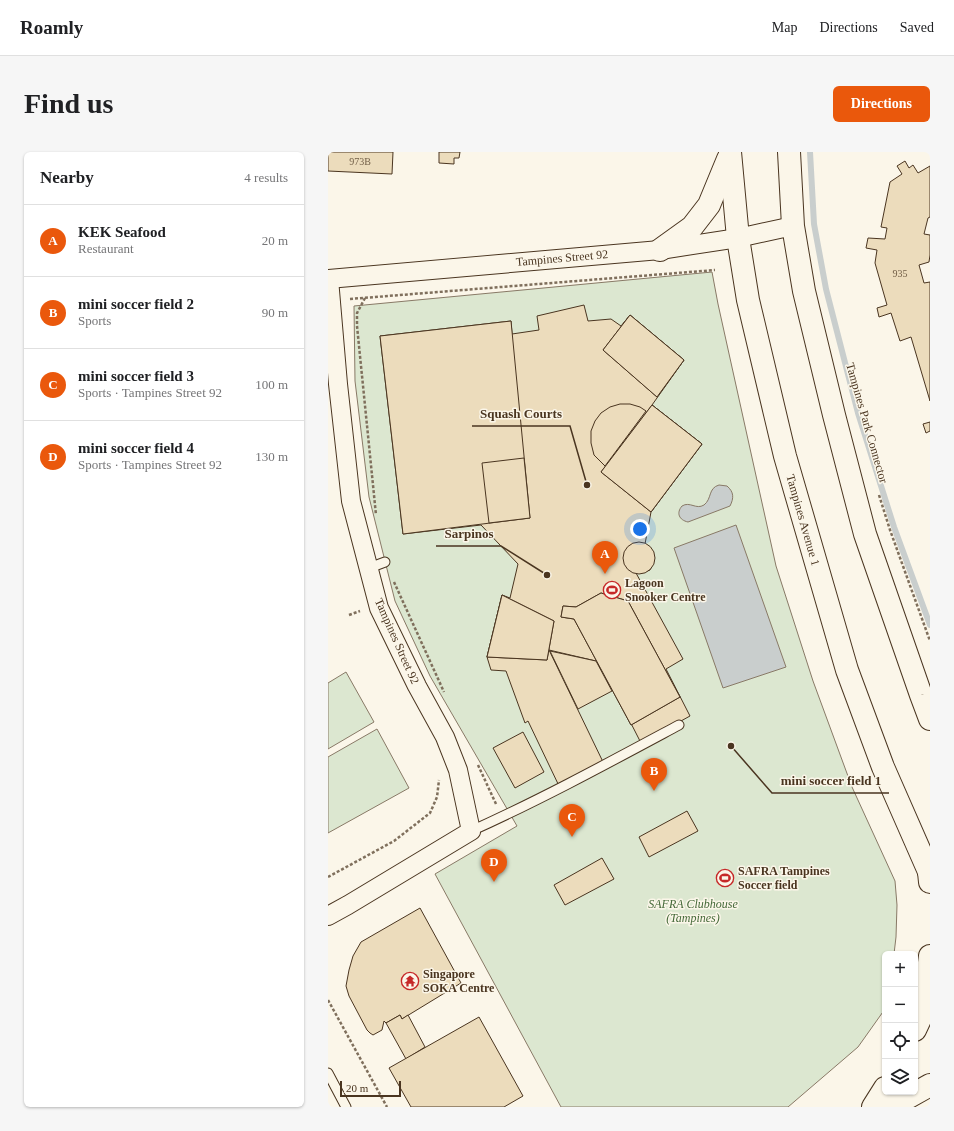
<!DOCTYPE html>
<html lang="en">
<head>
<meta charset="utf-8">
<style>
	body { margin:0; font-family:"Times New Roman",serif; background:#f6f6f6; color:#202124 }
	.controls { position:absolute; right:12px; bottom:12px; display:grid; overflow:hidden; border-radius:6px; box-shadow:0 1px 3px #0004 }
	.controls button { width:36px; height:36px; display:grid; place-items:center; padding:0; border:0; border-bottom:1px solid #e0e0e0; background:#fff; color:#202124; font:20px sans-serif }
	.scale { position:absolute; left:12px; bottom:10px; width:61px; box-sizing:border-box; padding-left:4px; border:2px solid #4a3520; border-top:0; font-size:11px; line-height:14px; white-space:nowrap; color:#4a3520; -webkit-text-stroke:3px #fbf6e9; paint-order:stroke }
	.you { position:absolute; left:312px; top:377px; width:14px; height:14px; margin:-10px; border:3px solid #fff; border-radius:50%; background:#1a73e8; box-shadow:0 0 0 6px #1a73e833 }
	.badge { display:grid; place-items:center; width:26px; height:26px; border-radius:50%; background:#ea580c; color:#fff; font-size:13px; font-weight:700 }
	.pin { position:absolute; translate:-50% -33px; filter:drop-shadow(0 1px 2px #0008) }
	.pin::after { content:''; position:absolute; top:21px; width:14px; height:12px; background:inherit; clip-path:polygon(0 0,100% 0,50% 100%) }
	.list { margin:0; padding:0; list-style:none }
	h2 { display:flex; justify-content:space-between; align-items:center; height:52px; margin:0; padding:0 16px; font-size:17px }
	h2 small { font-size:13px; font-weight:400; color:#757577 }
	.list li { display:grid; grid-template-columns:26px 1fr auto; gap:12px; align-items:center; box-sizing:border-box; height:72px; padding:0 16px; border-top:1px solid #e0e0e0 }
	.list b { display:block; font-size:15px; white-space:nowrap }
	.list p { margin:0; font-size:13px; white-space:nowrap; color:#757577 }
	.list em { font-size:13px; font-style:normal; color:#757577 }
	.icon { flex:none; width:22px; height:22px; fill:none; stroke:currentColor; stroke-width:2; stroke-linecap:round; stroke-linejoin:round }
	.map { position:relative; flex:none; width:602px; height:955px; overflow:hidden; border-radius:6px }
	header { display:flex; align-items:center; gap:24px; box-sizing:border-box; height:56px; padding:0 20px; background:#fff; border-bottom:1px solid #e0e0e0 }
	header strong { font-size:19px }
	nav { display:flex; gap:22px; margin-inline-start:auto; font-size:14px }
	.intro { display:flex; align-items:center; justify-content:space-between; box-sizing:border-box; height:96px; padding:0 24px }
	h1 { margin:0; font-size:28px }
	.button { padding:10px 18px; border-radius:6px; background:#ea580c; color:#fff; font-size:14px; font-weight:700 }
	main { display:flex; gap:24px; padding:0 24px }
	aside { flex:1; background:#fff; border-radius:6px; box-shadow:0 1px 3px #0004 }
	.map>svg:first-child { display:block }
	.green { fill:#dce7d0; stroke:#887966 }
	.water { fill:#c9cecd; stroke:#887966 }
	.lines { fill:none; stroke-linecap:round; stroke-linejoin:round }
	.stream { stroke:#c9cecd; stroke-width:6 }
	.building { fill:#ecdcbc; stroke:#4a3520 }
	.service-casing { stroke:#4a3520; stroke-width:11 }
	.minor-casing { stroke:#4a3520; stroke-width:20 }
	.secondary-casing { stroke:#4a3520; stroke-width:24 }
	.primary-casing { stroke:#4a3520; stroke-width:24 }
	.path { stroke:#7f6f5c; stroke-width:2.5; stroke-dasharray:3 2; stroke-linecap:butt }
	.service { stroke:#fbf6e9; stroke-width:9 }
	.minor { stroke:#fbf6e9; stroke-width:18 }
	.secondary { stroke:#fbf6e9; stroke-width:22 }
	.primary { stroke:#fbf6e9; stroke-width:22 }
	.labels { text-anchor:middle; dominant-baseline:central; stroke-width:3; stroke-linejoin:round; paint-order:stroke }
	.number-label { font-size:10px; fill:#725f47 }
	.street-label { font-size:12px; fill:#4a3520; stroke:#fbf6e9 }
	.poi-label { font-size:12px; font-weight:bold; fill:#4a3520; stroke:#fbf6e9; text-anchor:start }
	.park-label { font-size:12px; font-style:italic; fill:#436837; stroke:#fbf6e9 }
	.leader { fill:none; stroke:#4a3520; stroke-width:1.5 }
	.callout-dot { fill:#4a3520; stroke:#fbf6e9; stroke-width:1.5 }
	.callout-label { font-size:13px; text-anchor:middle; font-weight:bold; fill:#4a3520; stroke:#fbf6e9; stroke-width:3; stroke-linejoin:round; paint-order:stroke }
</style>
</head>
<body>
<header>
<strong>Roamly</strong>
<nav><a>Map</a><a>Directions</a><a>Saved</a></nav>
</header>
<div class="intro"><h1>Find us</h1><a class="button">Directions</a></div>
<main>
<aside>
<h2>Nearby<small>4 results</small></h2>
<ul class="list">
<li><span class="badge">A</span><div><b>KEK Seafood</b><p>Restaurant</p></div><em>20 m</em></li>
<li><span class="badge">B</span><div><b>mini soccer field 2</b><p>Sports</p></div><em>90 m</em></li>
<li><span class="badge">C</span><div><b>mini soccer field 3</b><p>Sports · Tampines Street 92</p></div><em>100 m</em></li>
<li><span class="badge">D</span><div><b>mini soccer field 4</b><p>Sports · Tampines Street 92</p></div><em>130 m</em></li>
</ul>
</aside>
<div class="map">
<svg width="602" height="955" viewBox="0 0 602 955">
	<rect width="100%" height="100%" fill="#fbf6e9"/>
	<g class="green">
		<polygon points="384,120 390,152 448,414 485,529 524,635 567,729 569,753 568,785 566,802 557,802 557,857 530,895 460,955 233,955 107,722 189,674 102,524 67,449 41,345 27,229 26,154"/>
		<polygon points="18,520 46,570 0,597 0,531"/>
		<polygon points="49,577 81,636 0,681 0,605"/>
	</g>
	<g class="water">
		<path d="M391 333 399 334C406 340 406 346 402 354L360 370C351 368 348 361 354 354 362 349 368 358 376 353 384 347 380 336 391 333Z"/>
		<polygon points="408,373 458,515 395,536 346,396"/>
	</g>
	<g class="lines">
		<polyline class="stream" points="482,0 486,72 498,137 530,261 566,375 602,473"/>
	</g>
	<g class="building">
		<polygon points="0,0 65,0 64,22 0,19"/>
		<polygon points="111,0 132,0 131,6 126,6 126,12 111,11"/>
		<polygon points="577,9 581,16 585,13 590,21 602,14 602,65 600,66 596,82 602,83 602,103 601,110 591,113 596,131 602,130 602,249 583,185 572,189 563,161 551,165 549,156 559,153 547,111 549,98 538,96 540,86 557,87 559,76 553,75 562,30 574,22 569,14"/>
		<polygon points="256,153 260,169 283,167 293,174 302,163 356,208 324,253 374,292 323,360 317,392 325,399 326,404 326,409 322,418 317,420 308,421 355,507 338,517 362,564 313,591 286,538 268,509 221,498 276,612 232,636 200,569 197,571 178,519 163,518 159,505 174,443 182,446 190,412 153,373 75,382 52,184 183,169 184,182 211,178 209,164"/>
		<polygon points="302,163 356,208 329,245 275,198"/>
		<polygon points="302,163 356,208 329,245 275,198"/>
		<polygon points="183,169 202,366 75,382 52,184"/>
		<polygon points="292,252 302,252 312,255 318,259 277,314 266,303 263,291 263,279 267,269 273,261 282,255"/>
		<polygon points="324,253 374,292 323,360 273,320"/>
		<polygon points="324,253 374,292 323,360 273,320"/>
		<polygon points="602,270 602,279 598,281 595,272"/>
		<polygon points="196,306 202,366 161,371 154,311"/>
		<circle cx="311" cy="406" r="16"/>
		<polygon points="273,441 300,449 352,545 303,573 246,467 233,465 235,454 248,455"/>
		<polygon points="273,441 300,449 352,545 303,573 246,467 233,465 235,454 248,455"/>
		<polygon points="174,443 226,469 219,508 159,505"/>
		<polygon points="174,443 226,469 219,508 159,505"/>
		<polygon points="222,499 268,509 284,539 250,557"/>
		<polygon points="195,580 216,620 187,636 165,596"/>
		<polygon points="359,659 370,679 321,705 311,685"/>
		<polygon points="274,706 286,727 237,753 226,733"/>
		<polygon points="92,756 133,831 74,867 72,863 58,871 56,869 54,878 45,883 42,881 39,878 21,844 18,834 21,818 25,804 33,790"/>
		<polygon points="72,863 74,867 80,863 97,895 78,907 58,871"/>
		<polygon points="151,865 195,944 176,955 83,955 61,916"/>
	</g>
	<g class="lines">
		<defs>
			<g id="service">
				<polyline points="41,416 57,410"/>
				<path d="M143 679C214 647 282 610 351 573"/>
				<polyline points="0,921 18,955"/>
			</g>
			<g id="minor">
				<polyline points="0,127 332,98 410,86 465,74"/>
				<polyline points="0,764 20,753 143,679 130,618 117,585 89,534 51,456 23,349 10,232 1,127"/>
			</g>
			<g id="secondary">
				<polyline points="402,0 410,86 420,148 457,304 519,518 555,615 602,722"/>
				<polyline points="461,0 465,74 476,139 506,263 537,382 593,543 602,567"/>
				<polyline points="332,98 364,75 381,53 400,7"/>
			</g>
			<g id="primary">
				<polyline points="601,720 602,730"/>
				<polyline points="587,878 593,865 602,804"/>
				<polyline points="545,955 557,936"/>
				<polyline points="563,955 602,933"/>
			</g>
		</defs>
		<use href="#service" class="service-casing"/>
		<use href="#minor" class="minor-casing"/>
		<use href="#secondary" class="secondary-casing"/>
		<use href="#primary" class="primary-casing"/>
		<g class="path">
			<polyline points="37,146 29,161 29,174 48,363"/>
			<polyline points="22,147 387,118"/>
			<polyline points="551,343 562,378 602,489"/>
			<polyline points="66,430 116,540"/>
			<polyline points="21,463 32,459"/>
			<polyline points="150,613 168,652"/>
			<polyline points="0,725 66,689 102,661 109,645 111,628"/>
			<polyline points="0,848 59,955"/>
		</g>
		<use href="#service" class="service"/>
		<use href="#minor" class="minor"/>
		<use href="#secondary" class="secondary"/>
		<use href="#primary" class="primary"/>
	</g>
	<defs>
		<symbol id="stadium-ring" viewBox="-11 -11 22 22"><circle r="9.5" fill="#fbf6e9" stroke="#c62828" stroke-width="1.5"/><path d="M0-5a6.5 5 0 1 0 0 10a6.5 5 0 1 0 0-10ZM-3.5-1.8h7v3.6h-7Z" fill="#c62828"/></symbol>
		<symbol id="temple-ring" viewBox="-11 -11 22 22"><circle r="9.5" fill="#fbf6e9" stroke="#c62828" stroke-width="1.5"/><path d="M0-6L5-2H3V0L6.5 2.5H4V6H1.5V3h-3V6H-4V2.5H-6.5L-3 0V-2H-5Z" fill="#c62828"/></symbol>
	</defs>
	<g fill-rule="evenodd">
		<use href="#stadium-ring" x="274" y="428" width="20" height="20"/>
		<use href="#stadium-ring" x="387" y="716" width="20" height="20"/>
		<use href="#temple-ring" x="72" y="819" width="20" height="20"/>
	</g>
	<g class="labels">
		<g class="number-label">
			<text x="32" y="9">973B</text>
			<text x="572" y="121">935</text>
		</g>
		<g class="street-label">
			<text transform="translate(234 106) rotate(-5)">Tampines Street 92</text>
			<text transform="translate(539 271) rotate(74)">Tampines Park Connector</text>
			<text transform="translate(475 368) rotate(74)">Tampines Avenue 1</text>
			<text transform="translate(69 489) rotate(66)">Tampines Street 92</text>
		</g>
		<g class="poi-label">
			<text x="297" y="431">Lagoon<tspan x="297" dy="14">Snooker Centre</tspan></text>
			<text x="410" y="719">SAFRA Tampines<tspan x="410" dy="14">Soccer field</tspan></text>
			<text x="95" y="822">Singapore<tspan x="95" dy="14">SOKA Centre</tspan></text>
		</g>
		<g class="park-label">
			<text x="365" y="752">SAFRA Clubhouse<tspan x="365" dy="14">(Tampines)</tspan></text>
		</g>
	</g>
	<path class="leader" d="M259 333L242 274H144M219 423L173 394H108M403 594L444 641H561"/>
	<g class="callout-dot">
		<circle cx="259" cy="333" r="4"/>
		<circle cx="219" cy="423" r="4"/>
		<circle cx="403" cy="594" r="4"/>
	</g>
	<g class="callout-label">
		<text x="193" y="266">Squash Courts</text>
		<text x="141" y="386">Sarpinos</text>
		<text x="503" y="633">mini soccer field 1</text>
	</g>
</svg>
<div class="controls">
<button>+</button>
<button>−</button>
<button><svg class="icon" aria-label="locate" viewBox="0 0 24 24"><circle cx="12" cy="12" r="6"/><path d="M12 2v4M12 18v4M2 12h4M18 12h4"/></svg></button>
<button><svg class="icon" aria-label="layers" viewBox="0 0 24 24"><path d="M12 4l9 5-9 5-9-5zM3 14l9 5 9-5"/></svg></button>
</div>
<div class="scale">20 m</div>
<div class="you"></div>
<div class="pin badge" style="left:277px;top:422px">A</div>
<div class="pin badge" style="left:326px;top:639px">B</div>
<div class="pin badge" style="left:244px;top:685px">C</div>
<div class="pin badge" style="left:166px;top:730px">D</div>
</div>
</main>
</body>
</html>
